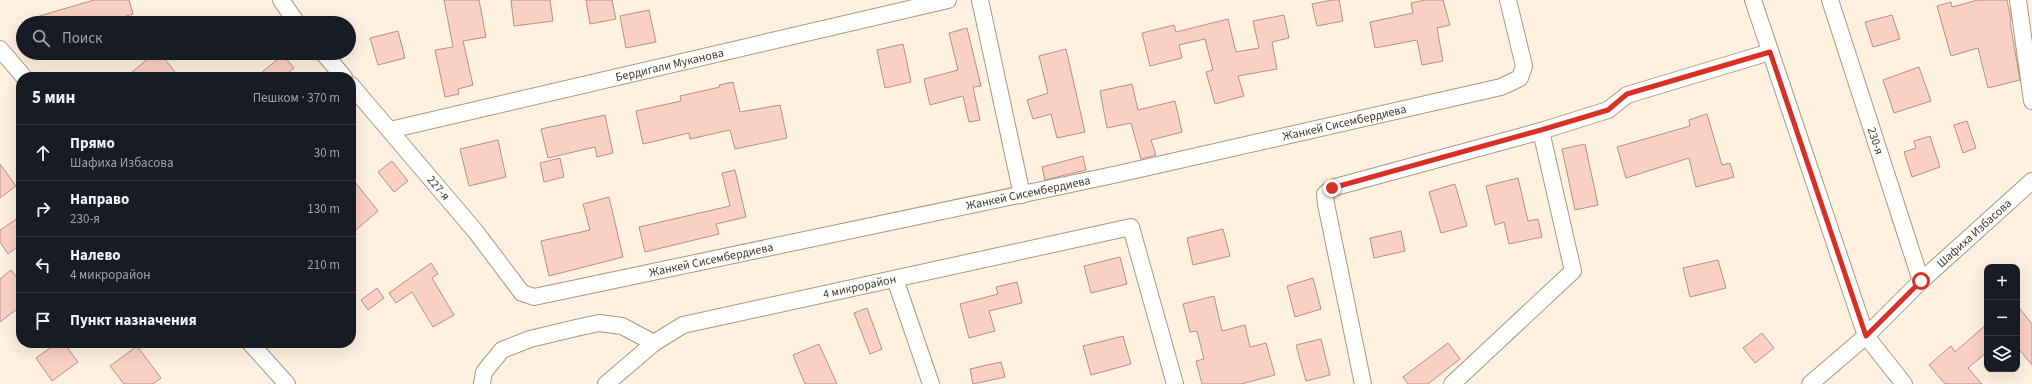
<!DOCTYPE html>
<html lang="ru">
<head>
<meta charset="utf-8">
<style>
	body { margin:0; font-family:"Source Sans 3",sans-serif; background:#242831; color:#f1f3f6 }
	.controls { position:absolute; right:12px; bottom:12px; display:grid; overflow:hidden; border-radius:8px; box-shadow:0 4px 16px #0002 }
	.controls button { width:36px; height:36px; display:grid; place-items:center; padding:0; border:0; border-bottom:1px solid #363941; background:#171b24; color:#f1f3f6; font:20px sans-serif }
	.stop { position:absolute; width:12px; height:12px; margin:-9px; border:3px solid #d93025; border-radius:50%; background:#fff }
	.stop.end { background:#d93025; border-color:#fff; box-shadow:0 1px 4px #0008 }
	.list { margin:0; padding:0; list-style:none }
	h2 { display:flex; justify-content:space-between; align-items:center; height:52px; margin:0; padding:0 16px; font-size:17px }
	h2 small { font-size:13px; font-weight:400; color:#9ea1a6 }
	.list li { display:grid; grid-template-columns:26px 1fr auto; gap:12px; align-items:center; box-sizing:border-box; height:56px; padding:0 16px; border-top:1px solid #363941 }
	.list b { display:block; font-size:15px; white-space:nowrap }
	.list p { margin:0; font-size:13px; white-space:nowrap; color:#9ea1a6 }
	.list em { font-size:13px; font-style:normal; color:#9ea1a6 }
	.icon { flex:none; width:22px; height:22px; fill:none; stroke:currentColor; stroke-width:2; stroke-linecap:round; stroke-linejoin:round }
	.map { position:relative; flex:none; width:2032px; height:384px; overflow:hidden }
	.search { position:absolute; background:#171b24; box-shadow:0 4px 16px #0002; left:16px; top:16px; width:340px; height:44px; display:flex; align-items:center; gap:10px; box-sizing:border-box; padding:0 14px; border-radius:22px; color:#9ea1a6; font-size:15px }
	.panel { position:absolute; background:#171b24; box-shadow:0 4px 16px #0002; left:16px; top:72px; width:340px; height:276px; border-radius:16px }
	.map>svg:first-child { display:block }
	.building { fill:#facfc4; stroke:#b38f86 }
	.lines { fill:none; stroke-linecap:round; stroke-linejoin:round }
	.minor-casing { stroke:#ab967b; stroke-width:18 }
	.minor { stroke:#fff; stroke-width:16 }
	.route { stroke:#d93025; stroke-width:5 }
	.labels { text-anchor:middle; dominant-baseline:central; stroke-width:3; stroke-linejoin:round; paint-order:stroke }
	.street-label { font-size:12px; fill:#40372c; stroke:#fff }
</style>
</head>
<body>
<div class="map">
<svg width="2032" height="384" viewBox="0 0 2032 384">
	<rect width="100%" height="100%" fill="#fff1e0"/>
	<g class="building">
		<polygon points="94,0 129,0 133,14 103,23 26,23 26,20"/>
		<polygon points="444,0 479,0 486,37 463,41 473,85 458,89 459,94 445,97 435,50 453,47"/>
		<polygon points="511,0 550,0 553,21 514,26"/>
		<polygon points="586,0 612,0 616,19 590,24"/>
		<polygon points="1332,0 1339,0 1343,21 1317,26 1312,4"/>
		<polygon points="1425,0 1443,0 1450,25 1437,28 1443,61 1422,65 1417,40 1375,48 1370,22 1413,13 1411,3"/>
		<polygon points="1978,0 2007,0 2010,15 2011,21 2010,22 2020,80 1988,88 1978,48 1951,56 1937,6 1951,2 1952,7"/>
		<polygon points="649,10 656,42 626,48 620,16"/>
		<polygon points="1284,15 1289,38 1272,42 1277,69 1238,76 1244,96 1215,104 1206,72 1213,70 1205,39 1179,45 1182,58 1150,66 1142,33 1174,25 1176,32 1228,19 1236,52 1259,48 1253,21"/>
		<polygon points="1892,15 1900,39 1873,47 1865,22"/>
		<polygon points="967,28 981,86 973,87 980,120 969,122 963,96 930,105 924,79 958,70 949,33"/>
		<polygon points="398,31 405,58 378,65 370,38"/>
		<polygon points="903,44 911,82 885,88 877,50"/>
		<polygon points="1066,49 1085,132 1057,138 1051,114 1033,119 1027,100 1048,93 1039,56"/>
		<polygon points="155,53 160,53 179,77 126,77"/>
		<polygon points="283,55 294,68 283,77 256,77"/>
		<polygon points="1919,67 1931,101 1894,113 1883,80"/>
		<polygon points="733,82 740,112 780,105 787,138 735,149 730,130 690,139 689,133 643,144 636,111 681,101 680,96 720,87 719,85"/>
		<polygon points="1132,84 1138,110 1175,101 1182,132 1151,140 1156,155 1141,159 1131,123 1107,128 1100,91"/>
		<polygon points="1707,114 1722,165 1730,163 1734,177 1696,187 1689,158 1626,178 1617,147 1690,126 1689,120"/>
		<polygon points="605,115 613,153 597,157 595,147 548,158 541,129"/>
		<polygon points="1967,121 1976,148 1963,153 1954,125"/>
		<polygon points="1930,136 1940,167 1912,177 1904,152 1916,148 1914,141"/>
		<polygon points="498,140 506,177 469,186 460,149"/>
		<polygon points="1585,144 1598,205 1575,210 1562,149"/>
		<polygon points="1083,156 1086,170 1045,180 1042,167"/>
		<polygon points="560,158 564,177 544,182 540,163"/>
		<polygon points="392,161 408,181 394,192 378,172"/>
		<polygon points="0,164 16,186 0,198"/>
		<polygon points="735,170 746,217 716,224 719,234 645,252 639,227 730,206 722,173"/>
		<polygon points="351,177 378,211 351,234"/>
		<polygon points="1518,178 1528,221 1538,219 1542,237 1509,244 1504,222 1495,225 1486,186"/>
		<polygon points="1455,184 1467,226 1441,233 1429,192"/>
		<polygon points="609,197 623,257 549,276 541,241 590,230 583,204"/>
		<polygon points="21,216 21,244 8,254 0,242 0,230"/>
		<polygon points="1223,229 1230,256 1193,265 1187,238"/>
		<polygon points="1401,231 1405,251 1374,258 1370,238"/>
		<polygon points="1120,257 1127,284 1091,293 1084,266"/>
		<polygon points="1718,260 1726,288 1690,297 1683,268"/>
		<polygon points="431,263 438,274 432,278 454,315 433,327 412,292 396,303 389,293"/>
		<polygon points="11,270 21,283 21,306 0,322 0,279"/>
		<polygon points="1313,278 1321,309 1295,317 1287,286"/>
		<polygon points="1017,282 1022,303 989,311 995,331 969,338 960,304 998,294 996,287"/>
		<polygon points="377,288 384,298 368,310 361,300"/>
		<polygon points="1214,296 1222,331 1245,325 1250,347 1266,343 1275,375 1241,384 1202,384 1196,361 1204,359 1197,331 1190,332 1183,304"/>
		<polygon points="2017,305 2032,324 2032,365 2017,347"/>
		<polygon points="867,308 882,349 870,354 854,313"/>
		<polygon points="1987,324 1987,352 1968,368 1982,384 1945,384 1929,365 1951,346 1955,352"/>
		<polygon points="1762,333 1774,348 1755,363 1743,348"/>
		<polygon points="1123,336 1131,364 1091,375 1083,346"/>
		<polygon points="1321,339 1330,375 1306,381 1296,345"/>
		<polygon points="57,343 64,343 78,362 52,381 36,358"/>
		<polygon points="1448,343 1460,359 1428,384 1408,384 1403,377"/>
		<polygon points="819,344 837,384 805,384 793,355"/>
		<polygon points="137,346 161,378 153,384 124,384 110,366"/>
		<polygon points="1001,362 1005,377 973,384 970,369"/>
	</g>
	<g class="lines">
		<defs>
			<g id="minor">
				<polyline points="281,0 297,23"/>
				<polyline points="980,0 1022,195"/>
				<polyline points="1753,0 1866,336 1904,384"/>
				<path id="s1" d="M1830 0 1921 281"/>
				<polyline points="2018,0 2032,101"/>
				<polyline points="0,49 24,77"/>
				<polyline points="323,53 344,77"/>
				<path id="s2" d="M351 85 476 232 522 293 534 297 1118 174 1501 87 1520 78 1524 66 1508 0"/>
				<path id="s3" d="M390 130 948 0"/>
				<polyline points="895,279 931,384"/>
				<polyline points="250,343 287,384"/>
				<polyline points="482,384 484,372 502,350 530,339 576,328 599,323 622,326 654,343"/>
				<path id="s4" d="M606 384 654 343 683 325 1131 227 1175 384"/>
				<polyline points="1363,384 1326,204 1325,194 1332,188 1541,131 1608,110 1627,95 1770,52"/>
				<polyline points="1452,384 1573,271 1541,131"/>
				<path id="s5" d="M1810 384 1866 336 1921 281 2032 181"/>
			</g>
		</defs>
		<use href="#minor" class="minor-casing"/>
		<use href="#minor" class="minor"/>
	</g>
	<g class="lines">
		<polyline class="route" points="1332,188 1541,130 1608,110 1627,94 1770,52 1866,336 1921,281"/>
	</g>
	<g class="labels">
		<g class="street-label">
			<text stroke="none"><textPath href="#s3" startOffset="287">Бердигали Муканова</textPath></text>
			<text stroke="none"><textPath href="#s2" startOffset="1111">Жанкей Сисембердиева</textPath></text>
			<text stroke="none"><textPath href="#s1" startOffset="148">230-я</textPath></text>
			<text stroke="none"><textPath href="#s2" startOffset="135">227-я</textPath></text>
			<text stroke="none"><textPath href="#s2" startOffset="787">Жанкей Сисембердиева</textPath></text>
			<text stroke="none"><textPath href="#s5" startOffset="223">Шафиха Избасова</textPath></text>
			<text stroke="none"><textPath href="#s2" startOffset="463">Жанкей Сисембердиева</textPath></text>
			<text stroke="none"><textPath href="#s4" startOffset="278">4 микрорайон</textPath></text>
		</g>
	</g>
</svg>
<div class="controls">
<button>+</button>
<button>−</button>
<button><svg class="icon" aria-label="layers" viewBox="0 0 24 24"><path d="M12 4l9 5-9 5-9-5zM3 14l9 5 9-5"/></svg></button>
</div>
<div class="stop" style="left:1921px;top:281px"></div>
<div class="stop end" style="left:1332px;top:188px"></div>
<div class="search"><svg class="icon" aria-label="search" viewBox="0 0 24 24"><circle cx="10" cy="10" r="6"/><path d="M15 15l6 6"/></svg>Поиск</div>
<section class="panel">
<h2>5 мин<small>Пешком · 370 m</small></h2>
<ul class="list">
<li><svg class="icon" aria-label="ahead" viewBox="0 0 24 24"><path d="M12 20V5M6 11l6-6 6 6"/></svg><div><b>Прямо</b><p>Шафиха Избасова</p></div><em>30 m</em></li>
<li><svg class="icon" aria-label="right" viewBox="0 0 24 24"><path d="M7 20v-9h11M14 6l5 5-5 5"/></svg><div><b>Направо</b><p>230-я</p></div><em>130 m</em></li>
<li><svg class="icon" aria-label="left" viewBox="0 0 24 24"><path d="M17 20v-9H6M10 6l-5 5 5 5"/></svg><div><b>Налево</b><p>4 микрорайон</p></div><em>210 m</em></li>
<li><svg class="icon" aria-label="arrive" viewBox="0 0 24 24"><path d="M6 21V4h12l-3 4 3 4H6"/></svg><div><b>Пункт назначения</b></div></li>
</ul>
</section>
</div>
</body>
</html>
